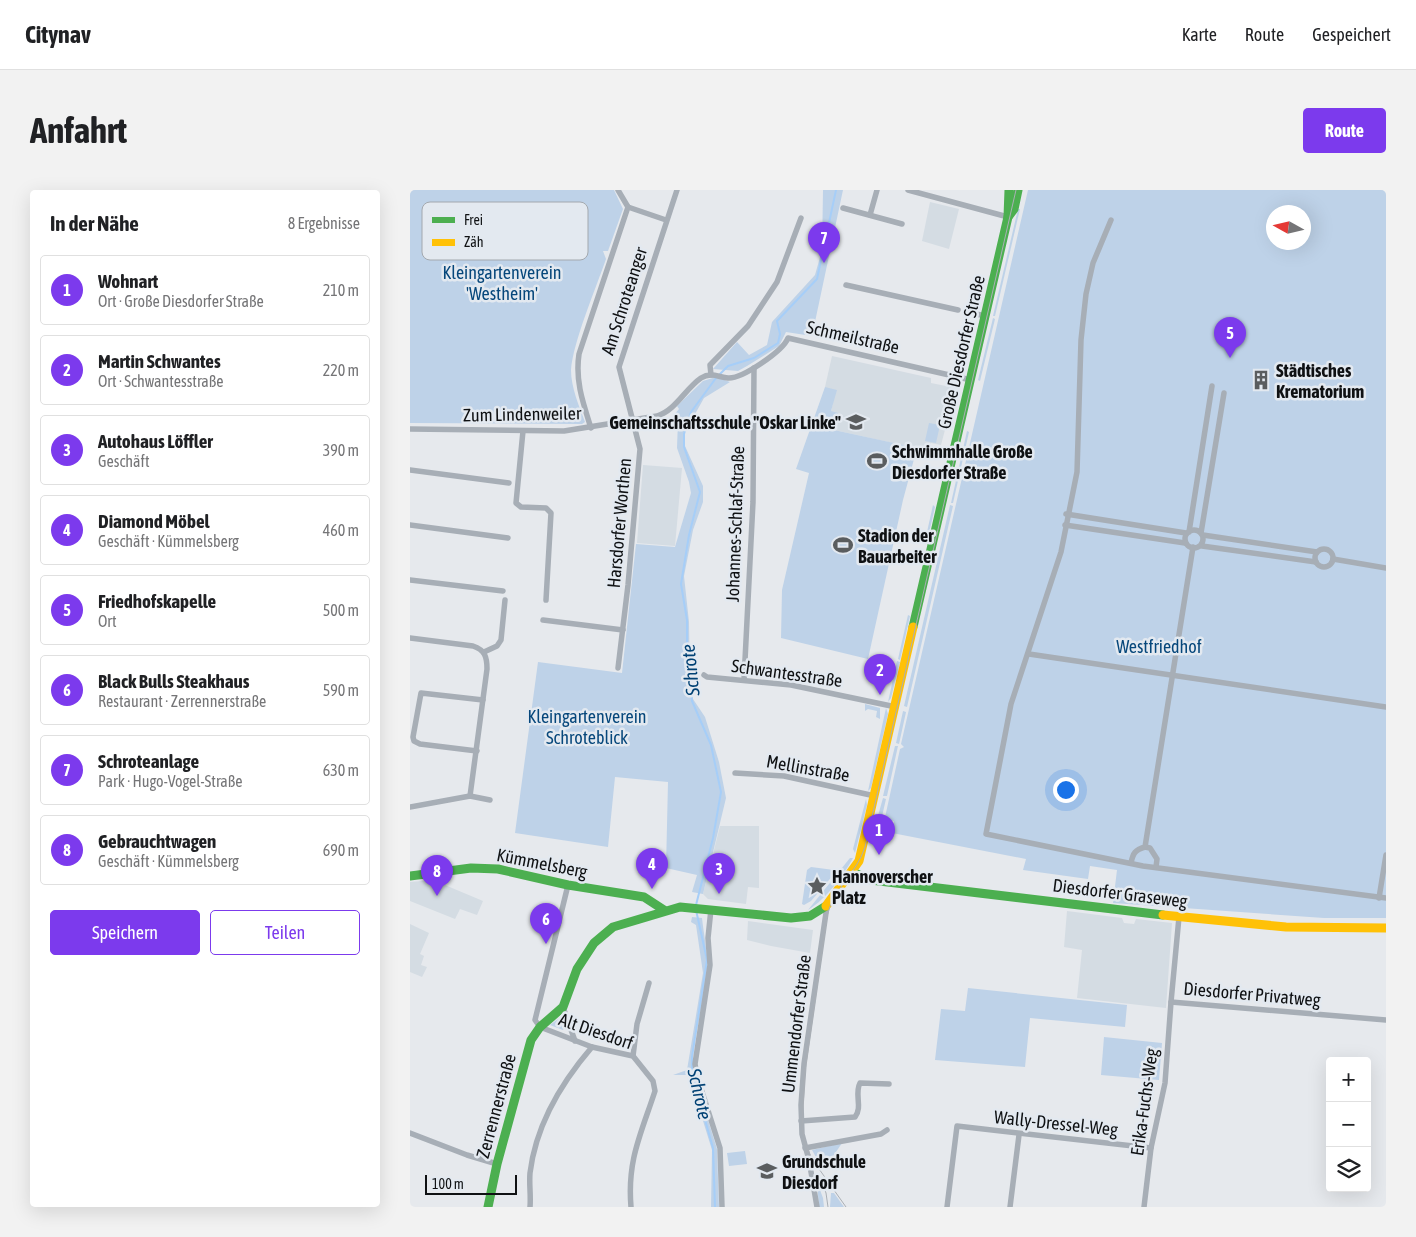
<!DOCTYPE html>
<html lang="de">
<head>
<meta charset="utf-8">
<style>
	body { margin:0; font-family:"Asap Condensed",sans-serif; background:#f2f2f2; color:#202124 }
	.controls { position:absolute; right:15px; bottom:15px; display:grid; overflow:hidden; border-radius:5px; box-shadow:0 5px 20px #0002 }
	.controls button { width:45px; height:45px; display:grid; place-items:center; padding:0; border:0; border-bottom:1px solid #e0e0e0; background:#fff; color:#202124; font:25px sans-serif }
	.compass { position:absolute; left:856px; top:15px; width:45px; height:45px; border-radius:50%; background:#fff; box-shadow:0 5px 20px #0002; rotate:278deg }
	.scale { position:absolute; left:15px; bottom:12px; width:92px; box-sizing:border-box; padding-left:5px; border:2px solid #0f1113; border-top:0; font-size:14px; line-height:18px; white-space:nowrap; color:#0f1113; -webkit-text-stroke:4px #e3e9f0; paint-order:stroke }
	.you { position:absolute; left:655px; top:599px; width:18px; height:18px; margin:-12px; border:4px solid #fff; border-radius:50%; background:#1a73e8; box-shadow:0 0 0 8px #1a73e833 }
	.badge { display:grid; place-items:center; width:32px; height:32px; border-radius:50%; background:#7c3aed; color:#fff; font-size:16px; font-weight:700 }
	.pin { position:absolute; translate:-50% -41px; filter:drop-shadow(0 1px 2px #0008) }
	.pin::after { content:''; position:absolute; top:26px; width:18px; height:15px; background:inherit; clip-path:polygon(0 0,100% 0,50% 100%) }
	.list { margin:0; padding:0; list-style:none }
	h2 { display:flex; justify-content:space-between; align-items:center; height:65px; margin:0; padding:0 20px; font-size:21px }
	h2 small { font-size:16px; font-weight:400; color:#757577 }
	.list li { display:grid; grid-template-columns:32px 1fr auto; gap:15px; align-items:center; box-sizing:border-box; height:70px; margin:0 10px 10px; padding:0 10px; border:1px solid #e0e0e0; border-radius:5px }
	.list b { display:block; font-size:19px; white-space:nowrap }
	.list p { margin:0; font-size:16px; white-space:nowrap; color:#757577 }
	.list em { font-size:16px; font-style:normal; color:#757577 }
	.actions { display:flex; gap:10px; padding:15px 20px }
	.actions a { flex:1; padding:11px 0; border:1px solid #7c3aed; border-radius:5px; text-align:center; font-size:18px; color:#7c3aed }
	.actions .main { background:#7c3aed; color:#fff }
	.icon { flex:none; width:28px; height:28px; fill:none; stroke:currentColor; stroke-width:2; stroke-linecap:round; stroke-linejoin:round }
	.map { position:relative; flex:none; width:976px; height:1017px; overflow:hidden; border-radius:5px }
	header { display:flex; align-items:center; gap:30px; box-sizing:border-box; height:70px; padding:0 25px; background:#fff; border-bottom:1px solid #e0e0e0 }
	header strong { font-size:24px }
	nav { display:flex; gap:28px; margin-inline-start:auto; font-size:18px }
	.intro { display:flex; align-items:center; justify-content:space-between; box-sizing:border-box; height:120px; padding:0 30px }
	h1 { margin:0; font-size:35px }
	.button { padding:12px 22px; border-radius:5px; background:#7c3aed; color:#fff; font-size:18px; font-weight:700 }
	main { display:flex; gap:30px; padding:0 30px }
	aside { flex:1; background:#fff; border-radius:5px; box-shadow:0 5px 20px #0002 }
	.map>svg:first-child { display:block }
	.built { fill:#d4dce3 }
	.green { fill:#bed2e8; fill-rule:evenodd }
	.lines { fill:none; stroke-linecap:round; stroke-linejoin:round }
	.stream { stroke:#a6cef8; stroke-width:2 }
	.street { stroke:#a7aeb6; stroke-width:5.5 }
	.fast { stroke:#4caf50; stroke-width:9 }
	.slow { stroke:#ffc107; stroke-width:9 }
	.tram { stroke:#aaafb5; stroke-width:1 }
	.labels { text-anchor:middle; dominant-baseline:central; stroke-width:5; stroke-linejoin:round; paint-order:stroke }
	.park-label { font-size:18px; fill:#06477b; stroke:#e3e9f0 }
	.street-label { font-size:18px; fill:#0f1113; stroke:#e3e9f0 }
	.poi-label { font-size:18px; font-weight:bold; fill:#0f1113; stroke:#e3e9f0; text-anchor:start }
	.water-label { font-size:19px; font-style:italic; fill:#004174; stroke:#e3e9f0 }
	.key { fill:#e3e9f0; stroke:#a3a8ae; stroke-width:1 }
	.key-label { font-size:14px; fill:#0f1113 }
</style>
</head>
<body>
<header>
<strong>Citynav</strong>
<nav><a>Karte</a><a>Route</a><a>Gespeichert</a></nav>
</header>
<div class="intro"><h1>Anfahrt</h1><a class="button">Route</a></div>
<main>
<aside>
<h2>In der Nähe<small>8 Ergebnisse</small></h2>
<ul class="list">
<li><span class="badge">1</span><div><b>Wohnart</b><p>Ort · Große Diesdorfer Straße</p></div><em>210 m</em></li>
<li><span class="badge">2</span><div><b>Martin Schwantes</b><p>Ort · Schwantesstraße</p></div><em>220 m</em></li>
<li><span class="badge">3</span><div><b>Autohaus Löffler</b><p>Geschäft</p></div><em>390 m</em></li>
<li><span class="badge">4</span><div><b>Diamond Möbel</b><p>Geschäft · Kümmelsberg</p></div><em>460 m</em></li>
<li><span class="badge">5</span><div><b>Friedhofskapelle</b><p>Ort</p></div><em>500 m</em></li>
<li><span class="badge">6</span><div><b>Black Bulls Steakhaus</b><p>Restaurant · Zerrennerstraße</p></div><em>590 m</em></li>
<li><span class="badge">7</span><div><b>Schroteanlage</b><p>Park · Hugo-Vogel-Straße</p></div><em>630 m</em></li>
<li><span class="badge">8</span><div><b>Gebrauchtwagen</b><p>Geschäft · Kümmelsberg</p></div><em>690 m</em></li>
</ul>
<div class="actions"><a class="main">Speichern</a><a>Teilen</a></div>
</aside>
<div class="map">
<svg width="976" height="1017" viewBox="0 0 976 1017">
	<rect width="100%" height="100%" fill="#e6e9ed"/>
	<g class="built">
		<polygon points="520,12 549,19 539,59 512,51"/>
		<polygon points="422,166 521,188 521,193 546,198 531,255 521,253 519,261 424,240 421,221 423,213 415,197"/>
		<polygon points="233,275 272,278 265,356 227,353"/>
		<polygon points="310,636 349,636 349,698 338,697 336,714 298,709 293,704"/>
		<polygon points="23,690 73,711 67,725 50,719 45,729 0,711 0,692"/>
		<polygon points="657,721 712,728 714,733 724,734 726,729 762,733 756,818 667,808 672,760 654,757"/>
		<polygon points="338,731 403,740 400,763 361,756 337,750"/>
		<polygon points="0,734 19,743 10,764 14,766 11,775 17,777 12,787 0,782"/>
	</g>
	<g class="green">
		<path d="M0 0H204L213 19 198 61H193L196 69C186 98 163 152 161 180 161 197 169 216 175 232L172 234 0 233Z"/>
		<polygon points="413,0 433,0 402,146 376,142 369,156 337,176 328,181 303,179 327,152 339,165 357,155 362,132 405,85 412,60"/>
		<path d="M618 0H976V728H914L703 713 707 680 680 676 678 689 613 680 616 669 482 643 484 631 478 630 475 642 472 641 490 559 494 557 491 554ZM864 22H894V52H864Z"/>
		<polygon points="608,19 610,19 585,126 583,126"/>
		<polygon points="583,128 585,129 570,191 568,190"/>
		<polygon points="306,187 320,192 294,208 275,242 275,256 293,296 293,312 283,340 274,386 279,432 280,496 283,509 295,527 309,572 316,608 293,704 282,702 287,685 256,678 258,592 205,587 198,657 105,643 128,472 212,483 226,354 265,357 281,303 279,292 267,258 268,230 263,226 269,219 267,216 293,191"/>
		<polygon points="415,197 427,200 421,221 428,223 424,240 507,258 493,310 458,469 371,448 372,400 399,283 386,279"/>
		<polygon points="519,233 530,235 526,253 515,251"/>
		<polygon points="557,241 559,242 543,313 541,313"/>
		<polygon points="523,315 525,317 517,352 515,351"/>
		<polygon points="540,315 543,316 497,517 494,516"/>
		<polygon points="498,425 500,426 490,470 488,469"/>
		<polygon points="487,471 490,472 481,508 478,512"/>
		<polygon points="455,514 470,518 470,529 466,527 467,521 458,519 455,521"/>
		<polygon points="476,518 478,524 461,598 458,601"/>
		<polygon points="493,521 496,522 489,554 486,553"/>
		<polygon points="485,556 488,556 477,606 473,606"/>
		<polygon points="473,608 476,609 467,648 462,647"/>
		<polygon points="456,609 457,615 445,663 443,659"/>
		<path d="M440 668H443C433 686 416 709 398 720Z"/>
		<polygon points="401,677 424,680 425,683 401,711 394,715 392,714 397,680"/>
		<path d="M282 727 292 728C294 746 298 763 297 781 295 816 280 851 283 885H263L277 880 293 783 286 735 281 732Z"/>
		<polygon points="558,798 717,815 715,837 620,828 615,877 525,870 531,819 555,821"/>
		<polygon points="151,827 155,837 153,840 140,835"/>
		<polygon points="694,847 752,853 749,890 691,885"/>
		<polygon points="286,891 307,959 309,1017 301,1017 302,960 281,892"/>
		<polygon points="432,953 420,971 412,978 402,960"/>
		<polygon points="335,961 337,974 319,976 317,963"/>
		<polygon points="407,992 413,1008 414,1017 409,1017"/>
		<polygon points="421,1003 424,1003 434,1017 420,1017"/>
	</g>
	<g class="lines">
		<g class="stream">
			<polyline points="309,185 318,176 344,168 368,153 370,144 367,131 407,89 426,0"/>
			<polyline points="286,715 303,648 311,602 301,555 282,511 277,477 277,430 271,394 279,345 290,302 274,257 274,244 281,222 306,188"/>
			<polyline points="286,720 297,770 282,867 282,884 303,958 305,1017"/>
		</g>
		<g class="street">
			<polyline points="208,0 218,17"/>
			<polyline points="498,0 598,27"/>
			<polyline points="218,17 256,30"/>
			<polyline points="433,18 492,34"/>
			<polyline points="460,25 467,0"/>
			<polyline points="701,30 683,73 676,104 671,150 667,282 651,362 601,514 576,644 733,676 976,708"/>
			<polyline points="436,95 548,120"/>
			<polyline points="556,122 576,126"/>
			<polyline points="301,185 300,175 338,136 367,92 391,28"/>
			<path d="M181 238C173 213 165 191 169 164L218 17"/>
			<path d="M0 239 154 241 247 226C266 220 275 199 291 188 301 182 308 187 318 188 332 189 373 161 378 148L561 190"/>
			<polyline points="113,241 106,313 111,317 136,318 141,323 136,410"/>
			<polyline points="0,280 99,293"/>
			<polyline points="656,324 776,343"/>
			<polyline points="0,335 98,348"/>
			<polyline points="655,335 775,353"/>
			<circle cx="784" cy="349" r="9"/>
			<polyline points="779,342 802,196"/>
			<polyline points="791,343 814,203"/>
			<polyline points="793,345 907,362"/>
			<polyline points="792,356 906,372"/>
			<circle cx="914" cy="368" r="9"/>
			<polyline points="923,369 976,378"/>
			<polyline points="0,390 93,401"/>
			<polyline points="133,430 213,440"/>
			<path d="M0 448 63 456C75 460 77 467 77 479L60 606"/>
			<polyline points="74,462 87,456 91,450 95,410"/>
			<polyline points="619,464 976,517"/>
			<polyline points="208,478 218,395 230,259 209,177 267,0"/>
			<polyline points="294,485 297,487 381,495 486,517"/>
			<polyline points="334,490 343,312 344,178"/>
			<polyline points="67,561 10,554 4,551 3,547 11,503 73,510"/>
			<polyline points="325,583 374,586 465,606"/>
			<polyline points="0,617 60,606 80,610"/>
			<polyline points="735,657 740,658 747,669 746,677"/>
			<path d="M721 673C723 663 725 660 735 657L783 357"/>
			<path d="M158 695 125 830 130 837 182 857 223 866 243 891 245 901C231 944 217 970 221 1017"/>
			<polyline points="969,708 976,665"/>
			<polyline points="301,719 298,748 300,775 285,874 287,886 310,958 312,1017"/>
			<polyline points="769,727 761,812 976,830"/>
			<polyline points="153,817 165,851"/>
			<polyline points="223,866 227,834 239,793"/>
			<path d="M391 931 445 927C453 917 444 904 450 893L479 894"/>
			<polyline points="0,943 57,965 87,974"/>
			<polyline points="395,958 471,944 477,940"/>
			<path d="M120 1017C121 1005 119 994 120 983 126 934 151 893 182 857"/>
			<polyline points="407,1017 399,970 392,944 391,915 394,874 417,716"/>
			<polyline points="537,1017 547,936 741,958"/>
			<polyline points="600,1017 609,945"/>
			<polyline points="734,1017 741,958 755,893 761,812"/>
		</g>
		<g class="fast">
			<polyline points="598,27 604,19 608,0"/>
			<polyline points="503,437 598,27 599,0"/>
			<polyline points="442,682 461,690 753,725"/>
			<polyline points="0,686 61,678 88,679 158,695 234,707 254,720"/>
			<polyline points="78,1017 87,974 121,850 130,837 153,817 167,779 184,753 203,737 270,717 381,728 400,726 416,716"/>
		</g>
		<g class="slow">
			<polyline points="416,716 449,671 503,437"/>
			<polyline points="753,725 876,737 976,738"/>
		</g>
		<g class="tram">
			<polyline points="411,990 416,1003 418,1017"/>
			<path d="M436 1017 402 969 395 953 392 936 395 881 417 726C423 699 447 683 455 657L606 0"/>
		</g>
	</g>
	<defs>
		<symbol id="building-bare" viewBox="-9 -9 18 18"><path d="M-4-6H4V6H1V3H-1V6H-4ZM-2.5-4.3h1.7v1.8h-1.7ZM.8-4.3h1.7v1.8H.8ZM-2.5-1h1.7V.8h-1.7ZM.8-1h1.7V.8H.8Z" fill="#5a5d5f" stroke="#e3e9f0" stroke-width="2.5" paint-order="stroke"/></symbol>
		<symbol id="school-bare" viewBox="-9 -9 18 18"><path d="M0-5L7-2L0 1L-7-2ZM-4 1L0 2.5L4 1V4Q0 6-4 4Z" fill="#5a5d5f" stroke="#e3e9f0" stroke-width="2.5" paint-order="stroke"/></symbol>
		<symbol id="stadium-bare" viewBox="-9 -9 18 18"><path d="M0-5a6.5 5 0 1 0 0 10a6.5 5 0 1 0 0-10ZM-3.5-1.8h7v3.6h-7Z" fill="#5a5d5f" stroke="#e3e9f0" stroke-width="2.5" paint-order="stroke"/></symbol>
		<symbol id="sight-bare" viewBox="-9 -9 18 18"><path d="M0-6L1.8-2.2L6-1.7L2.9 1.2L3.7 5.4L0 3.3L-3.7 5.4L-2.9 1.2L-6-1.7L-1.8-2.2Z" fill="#5a5d5f" stroke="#e3e9f0" stroke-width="2.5" paint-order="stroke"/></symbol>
	</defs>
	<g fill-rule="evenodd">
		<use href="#building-bare" x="837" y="176" width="28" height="28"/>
		<use href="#school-bare" x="432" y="218" width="28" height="28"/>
		<use href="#stadium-bare" x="453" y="257" width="28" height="28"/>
		<use href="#stadium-bare" x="419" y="341" width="28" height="28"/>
		<use href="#sight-bare" x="393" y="682" width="28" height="28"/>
		<use href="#school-bare" x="343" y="967" width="28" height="28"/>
	</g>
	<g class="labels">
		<g class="park-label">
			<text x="92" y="82">Kleingartenverein<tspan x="92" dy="21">'Westheim'</tspan></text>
			<text x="749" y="456">Westfriedhof</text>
			<text x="177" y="526">Kleingartenverein<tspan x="177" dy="21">Schroteblick</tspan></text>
		</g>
		<g class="street-label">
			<text transform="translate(214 111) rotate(-72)">Am Schroteanger</text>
			<text transform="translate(443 147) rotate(13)">Schmeilstraße</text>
			<text transform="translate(551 162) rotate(-77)">Große Diesdorfer Straße</text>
			<text transform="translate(112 224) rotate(-1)">Zum Lindenweiler</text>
			<text transform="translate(209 333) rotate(-85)">Harsdorfer Worthen</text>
			<text transform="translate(325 334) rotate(-88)">Johannes-Schlaf-Straße</text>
			<text transform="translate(377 483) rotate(8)">Schwantesstraße</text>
			<text transform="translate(398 578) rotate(10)">Mellinstraße</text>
			<text transform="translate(132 673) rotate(11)">Kümmelsberg</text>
			<text transform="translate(710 703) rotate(7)">Diesdorfer Graseweg</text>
			<text transform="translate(842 804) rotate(5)">Diesdorfer Privatweg</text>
			<text transform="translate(386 834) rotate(-83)">Ummendorfer Straße</text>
			<text transform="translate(186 841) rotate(19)">Alt Diesdorf</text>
			<text transform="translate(734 912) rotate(-82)">Erika-Fuchs-Weg</text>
			<text transform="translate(86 916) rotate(-75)">Zerrennerstraße</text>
			<text transform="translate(646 933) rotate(6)">Wally-Dressel-Weg</text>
		</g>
		<g class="poi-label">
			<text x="866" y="180">Städtisches<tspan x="866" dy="21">Krematorium</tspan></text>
			<text x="431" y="232" text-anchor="end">Gemeinschaftsschule "Oskar Linke"</text>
			<text x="482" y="261">Schwimmhalle Große<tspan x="482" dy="21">Diesdorfer Straße</tspan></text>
			<text x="448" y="345">Stadion der<tspan x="448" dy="21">Bauarbeiter</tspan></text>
			<text x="422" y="686">Hannoverscher<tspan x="422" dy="21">Platz</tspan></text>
			<text x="372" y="971">Grundschule<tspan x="372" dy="21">Diesdorf</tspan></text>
		</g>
		<g class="water-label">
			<text transform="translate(280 480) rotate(-96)">Schrote</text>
			<text transform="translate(290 904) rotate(77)">Schrote</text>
		</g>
	</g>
	<rect x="12" y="12" width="166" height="58" rx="8" class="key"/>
	<rect x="22" y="27" width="23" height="6" fill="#4caf50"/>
	<rect x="22" y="49" width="23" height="7" fill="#ffc107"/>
	<g class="key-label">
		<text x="54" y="35">Frei</text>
		<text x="54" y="57">Zäh</text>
	</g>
</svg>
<div class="controls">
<button>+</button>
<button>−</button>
<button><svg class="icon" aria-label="layers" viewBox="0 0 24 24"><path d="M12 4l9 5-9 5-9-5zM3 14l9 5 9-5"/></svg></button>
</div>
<svg class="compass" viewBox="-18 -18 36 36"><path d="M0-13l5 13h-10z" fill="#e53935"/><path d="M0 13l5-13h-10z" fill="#757577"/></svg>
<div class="scale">100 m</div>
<div class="you"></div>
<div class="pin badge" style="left:469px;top:665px">1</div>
<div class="pin badge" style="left:470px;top:505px">2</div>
<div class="pin badge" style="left:309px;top:704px">3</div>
<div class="pin badge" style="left:242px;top:699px">4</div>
<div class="pin badge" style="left:820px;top:168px">5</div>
<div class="pin badge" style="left:136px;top:754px">6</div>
<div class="pin badge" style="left:414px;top:73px">7</div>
<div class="pin badge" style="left:27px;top:706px">8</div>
</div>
</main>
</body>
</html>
